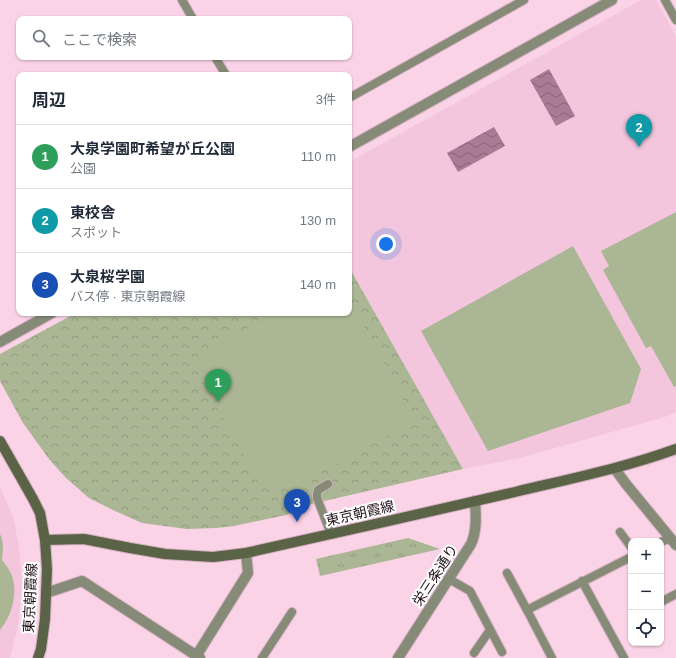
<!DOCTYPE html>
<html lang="ja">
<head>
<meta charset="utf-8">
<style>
	body { margin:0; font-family:Arial,"Noto Sans JP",sans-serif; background:#f2f2f3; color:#1f2937 }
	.controls { position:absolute; right:12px; bottom:12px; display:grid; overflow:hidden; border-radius:8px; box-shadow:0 1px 3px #0004 }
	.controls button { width:36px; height:36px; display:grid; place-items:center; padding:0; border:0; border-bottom:1px solid #e0e1e3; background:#fff; color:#1f2937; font:20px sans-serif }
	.you { position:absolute; left:386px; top:244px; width:14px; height:14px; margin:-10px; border:3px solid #fff; border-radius:50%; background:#1a73e8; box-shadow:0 0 0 6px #1a73e833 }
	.badge { display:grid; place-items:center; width:26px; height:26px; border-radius:50%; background:#2563eb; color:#fff; font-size:13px; font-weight:700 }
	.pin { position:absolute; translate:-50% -33px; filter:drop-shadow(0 1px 2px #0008) }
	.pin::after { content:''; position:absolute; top:21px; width:14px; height:12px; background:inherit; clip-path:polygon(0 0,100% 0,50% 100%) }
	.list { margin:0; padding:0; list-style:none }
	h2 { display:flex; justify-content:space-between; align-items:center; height:52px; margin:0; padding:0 16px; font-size:17px }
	h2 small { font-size:13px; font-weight:400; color:#747a83 }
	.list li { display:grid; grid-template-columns:26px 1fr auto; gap:12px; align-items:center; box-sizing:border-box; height:64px; padding:0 16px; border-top:1px solid #e0e1e3 }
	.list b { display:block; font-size:15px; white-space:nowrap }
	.list p { margin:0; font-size:13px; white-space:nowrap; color:#747a83 }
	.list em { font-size:13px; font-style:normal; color:#747a83 }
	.icon { flex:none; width:22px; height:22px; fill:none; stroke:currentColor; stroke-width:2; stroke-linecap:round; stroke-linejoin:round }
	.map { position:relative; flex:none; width:676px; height:658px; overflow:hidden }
	.search { position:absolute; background:#fff; box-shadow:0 1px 3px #0004; left:16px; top:16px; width:336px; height:44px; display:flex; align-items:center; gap:10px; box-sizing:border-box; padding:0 14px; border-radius:8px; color:#747a83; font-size:15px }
	.panel { position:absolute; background:#fff; box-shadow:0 1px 3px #0004; left:16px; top:72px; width:336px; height:244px; border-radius:8px }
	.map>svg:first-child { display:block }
	.built { fill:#f3c6dd }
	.grass { fill:url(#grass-tufts) }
	.park { fill:url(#park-crowns) }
	.pitch { fill:#abb694 }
	.water { fill:url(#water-waves) }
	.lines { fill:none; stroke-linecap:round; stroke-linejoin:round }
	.service-casing { stroke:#d3b0c1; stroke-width:10 }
	.minor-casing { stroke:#d3b0c1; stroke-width:12 }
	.tertiary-casing { stroke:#d3b0c1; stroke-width:12 }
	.secondary-casing { stroke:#d3b0c1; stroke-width:12 }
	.service { stroke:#858b77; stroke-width:8 }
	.minor { stroke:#858b77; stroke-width:10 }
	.tertiary { stroke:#858b77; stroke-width:10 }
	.secondary { stroke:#5a6346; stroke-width:10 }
	.labels { text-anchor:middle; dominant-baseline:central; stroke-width:4; stroke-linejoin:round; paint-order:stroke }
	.street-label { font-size:14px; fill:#1f1219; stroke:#fff }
</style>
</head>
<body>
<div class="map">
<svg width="676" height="658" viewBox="0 0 676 658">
	<defs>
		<pattern id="grass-tufts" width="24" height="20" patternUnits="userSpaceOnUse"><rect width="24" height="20" fill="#abb694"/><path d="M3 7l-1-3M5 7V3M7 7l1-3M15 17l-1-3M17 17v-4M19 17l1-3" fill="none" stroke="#939b7f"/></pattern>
		<pattern id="park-crowns" width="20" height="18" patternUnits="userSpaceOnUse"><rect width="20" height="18" fill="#abb694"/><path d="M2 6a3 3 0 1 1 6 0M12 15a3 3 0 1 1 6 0" fill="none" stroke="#939b7f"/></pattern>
		<pattern id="water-waves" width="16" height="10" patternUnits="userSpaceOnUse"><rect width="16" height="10" fill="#aa7b94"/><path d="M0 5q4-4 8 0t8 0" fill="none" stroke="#8a6378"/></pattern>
	</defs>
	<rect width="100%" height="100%" fill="#fad3e6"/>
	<g class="built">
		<polygon points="641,0 656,0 676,36 676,412 668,416 520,458 463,469 349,267 349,162"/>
		<polygon points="0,486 13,517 19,546 22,585 18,626 10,658 0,658"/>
	</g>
	<polygon class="grass" points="408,538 440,549 320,576 316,559"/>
	<polygon class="park" points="349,267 463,469 307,505 286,515 234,526 216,528 187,529 142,523 113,510 89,498 66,478 49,459 23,423 0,381 0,354 76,313 349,313"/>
	<g class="pitch">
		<polygon points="676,212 676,386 674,387 651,346 646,348 603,270 609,266 601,251"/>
		<polygon points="573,246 641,369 630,403 488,451 421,331"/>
		<polygon points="349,300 410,412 408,425 288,490 258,481 194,366 199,355 275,313 349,313"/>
		<path d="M0 534C4 542 3 551 2 560 6 565 10 570 12 576 18 593 12 616 0 630Z"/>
	</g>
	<g class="water">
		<polygon points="549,69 575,116 556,126 530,80"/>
		<polygon points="494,127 505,146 458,172 447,153"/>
	</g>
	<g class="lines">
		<defs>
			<g id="service">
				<polyline points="182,0 193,19"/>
				<polyline points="665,0 676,20"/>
				<polyline points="215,57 226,75"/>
				<polyline points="349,98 524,0"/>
				<polyline points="328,484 318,490 317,494 317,498 331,534"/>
				<polyline points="620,532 631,547"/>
				<polyline points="661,542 670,538"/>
				<polyline points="507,573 527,610"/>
				<polyline points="449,579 470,591 502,652"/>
				<polyline points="582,581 624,658"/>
				<polyline points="661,602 676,594"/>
				<polyline points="474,653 490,630"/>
				<polyline points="262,658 292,612"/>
				<polyline points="552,658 527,610 631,557"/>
			</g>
			<g id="minor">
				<polyline points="615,469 626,484 676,545"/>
				<polyline points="46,593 82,581 200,658"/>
				<polyline points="195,658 248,573 246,553"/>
			</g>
			<g id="tertiary">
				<polyline points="349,147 612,0"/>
				<polyline points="0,342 52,313"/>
				<path d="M398 658 471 544C477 531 476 516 475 501"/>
			</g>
			<g id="secondary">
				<polyline points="0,441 33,499 40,513 45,540 47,569 45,619 41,649 38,658"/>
				<path d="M45 540 84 539 130 548 165 554 213 557 246 553C336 533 425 513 515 492 569 479 624 468 676 449"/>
			</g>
		</defs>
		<use href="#service" class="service-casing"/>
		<use href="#minor" class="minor-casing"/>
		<use href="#tertiary" class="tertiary-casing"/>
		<use href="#secondary" class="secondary-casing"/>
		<use href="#service" class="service"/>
		<use href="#minor" class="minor"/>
		<use href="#tertiary" class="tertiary"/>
		<use href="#secondary" class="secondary"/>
	</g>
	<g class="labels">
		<g class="street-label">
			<text transform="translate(360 513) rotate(-13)">東京朝霞線</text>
			<text transform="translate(435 575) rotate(-57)">栄三条通り</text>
			<text transform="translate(30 598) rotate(-87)">東京朝霞線</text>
		</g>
	</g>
</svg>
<div class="controls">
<button>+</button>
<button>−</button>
<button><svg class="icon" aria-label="locate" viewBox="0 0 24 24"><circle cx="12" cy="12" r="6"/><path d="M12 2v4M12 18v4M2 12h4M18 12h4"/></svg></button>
</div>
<div class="you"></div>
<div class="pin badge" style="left:218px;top:402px;background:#2e9e5b">1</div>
<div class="pin badge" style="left:639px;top:147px;background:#0f9aa8">2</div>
<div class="pin badge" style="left:297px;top:522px;background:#1a4fb4">3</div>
<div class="search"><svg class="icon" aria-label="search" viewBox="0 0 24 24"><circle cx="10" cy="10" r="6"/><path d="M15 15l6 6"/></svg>ここで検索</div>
<section class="panel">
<h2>周辺<small>3件</small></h2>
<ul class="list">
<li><span class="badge" style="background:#2e9e5b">1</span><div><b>大泉学園町希望が丘公園</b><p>公園</p></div><em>110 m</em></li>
<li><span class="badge" style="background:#0f9aa8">2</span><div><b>東校舎</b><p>スポット</p></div><em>130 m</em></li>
<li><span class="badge" style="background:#1a4fb4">3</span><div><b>大泉桜学園</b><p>バス停 · 東京朝霞線</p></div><em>140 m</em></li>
</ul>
</section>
</div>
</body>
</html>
